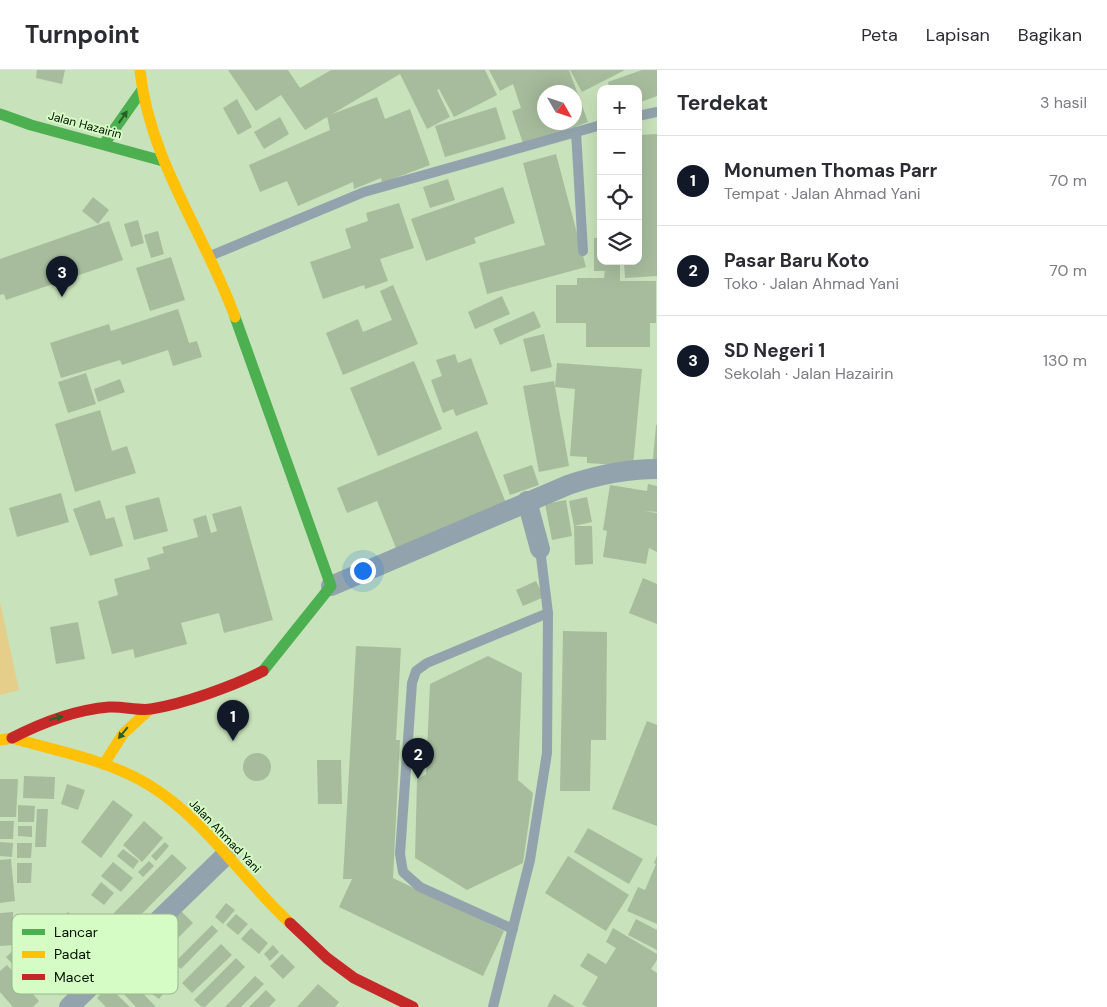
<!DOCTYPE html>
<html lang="id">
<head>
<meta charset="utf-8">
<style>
	body { margin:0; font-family:"DM Sans",sans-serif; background:#f2f2f3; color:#2b2b33 }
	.controls { position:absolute; right:15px; top:15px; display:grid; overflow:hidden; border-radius:10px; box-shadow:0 5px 20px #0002 }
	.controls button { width:45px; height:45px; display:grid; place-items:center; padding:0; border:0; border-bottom:1px solid #e1e1e2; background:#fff; color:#2b2b33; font:25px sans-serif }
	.compass { position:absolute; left:537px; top:15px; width:45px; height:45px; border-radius:50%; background:#fff; box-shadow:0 5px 20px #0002; rotate:129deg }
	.you { position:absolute; left:362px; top:500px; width:18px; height:18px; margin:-12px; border:4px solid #fff; border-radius:50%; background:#1a73e8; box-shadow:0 0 0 8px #1a73e833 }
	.badge { display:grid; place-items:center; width:32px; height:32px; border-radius:50%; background:#111827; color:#fff; font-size:16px; font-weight:700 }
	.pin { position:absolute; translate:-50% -41px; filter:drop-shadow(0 1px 2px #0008) }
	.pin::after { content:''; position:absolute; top:26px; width:18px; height:15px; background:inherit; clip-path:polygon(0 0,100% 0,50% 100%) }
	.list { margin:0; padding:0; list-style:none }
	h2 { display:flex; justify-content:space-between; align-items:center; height:65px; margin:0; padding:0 20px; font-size:21px }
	h2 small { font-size:16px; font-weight:400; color:#7c7c81 }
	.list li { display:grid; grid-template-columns:32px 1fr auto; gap:15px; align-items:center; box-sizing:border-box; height:90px; padding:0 20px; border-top:1px solid #e1e1e2 }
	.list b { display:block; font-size:19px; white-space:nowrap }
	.list p { margin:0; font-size:16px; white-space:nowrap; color:#7c7c81 }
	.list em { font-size:16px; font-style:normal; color:#7c7c81 }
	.icon { flex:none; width:28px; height:28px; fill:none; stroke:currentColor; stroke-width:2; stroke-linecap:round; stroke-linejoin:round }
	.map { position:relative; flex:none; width:657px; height:937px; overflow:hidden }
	header { display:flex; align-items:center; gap:30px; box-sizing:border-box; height:70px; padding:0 25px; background:#fff; border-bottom:1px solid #e1e1e2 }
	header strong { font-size:24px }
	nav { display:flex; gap:28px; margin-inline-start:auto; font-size:18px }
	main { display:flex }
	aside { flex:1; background:#fff }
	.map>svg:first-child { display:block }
	.green { fill:#e4ce8a }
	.building { fill:#a7bc9d; fill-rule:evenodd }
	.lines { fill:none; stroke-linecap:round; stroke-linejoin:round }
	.lane { stroke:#93a3ad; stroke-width:10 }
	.street { stroke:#93a3ad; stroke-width:20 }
	.fast { stroke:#4caf50; stroke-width:11 }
	.slow { stroke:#ffc107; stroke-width:11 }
	.jam { stroke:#c62828; stroke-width:11 }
	.oneway { fill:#286028 }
	.labels { text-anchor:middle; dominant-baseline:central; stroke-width:4; stroke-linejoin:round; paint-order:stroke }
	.street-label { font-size:12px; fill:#031100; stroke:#d5fcc4 }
	.key { fill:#d5fcc4; stroke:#96b689; stroke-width:1 }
	.key-label { font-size:14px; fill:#031100 }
</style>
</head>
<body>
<header>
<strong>Turnpoint</strong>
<nav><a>Peta</a><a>Lapisan</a><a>Bagikan</a></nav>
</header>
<main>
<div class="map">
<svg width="657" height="937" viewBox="0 0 657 937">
	<rect width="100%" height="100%" fill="#c8e2bb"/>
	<polygon class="green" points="0,532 19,620 0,625"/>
	<g class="building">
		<polygon points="37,0 65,0 62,14 36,8"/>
		<polygon points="228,0 288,0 300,18 331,0 485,0 497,25 454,47 439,19 437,20 450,47 427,59 400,4 305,60 281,25 256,41"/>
		<path d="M489 0H569L588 52 524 76 512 41 521 38 513 14 500 21ZM544 22H574V52H544Z"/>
		<polygon points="570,0 625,0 582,22"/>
		<polygon points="642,0 657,0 657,26 638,33 638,19 610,19 608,12"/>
		<polygon points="377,27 385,49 410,39 430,95 382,113 381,108 354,119 353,112 298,136 287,111 260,122 249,95 330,60 327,46"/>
		<polygon points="237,29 252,57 238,65 223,38"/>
		<polygon points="496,37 506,69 445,87 435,56"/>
		<polygon points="280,47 289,64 264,79 254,62"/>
		<polygon points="657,64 657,206 625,208 624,191 638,191 638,65"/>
		<polygon points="556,84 586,197 487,224 479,193 545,175 523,93"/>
		<polygon points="448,109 455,130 430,138 423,117"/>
		<polygon points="503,117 515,153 474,168 476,173 426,191 411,149"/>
		<polygon points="93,127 109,140 98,154 82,141"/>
		<polygon points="399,133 414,178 380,189 388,211 365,219 364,215 323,229 310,192 351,178 345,159 368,151 366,143"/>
		<polygon points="138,150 144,173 131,177 124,154"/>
		<polygon points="109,151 123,190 6,230 4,224 0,225 0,189"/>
		<polygon points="158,161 164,184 151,188 144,165"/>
		<polygon points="594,168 601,168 601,191 620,191 620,211 656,211 656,253 650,253 650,277 586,277 586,253 556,253 556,215 577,215 577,208 604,208 605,201 594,201"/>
		<polygon points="171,187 185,230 150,241 136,198"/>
		<polygon points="393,215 418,274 343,305 326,263 358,249 363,262 392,250 380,221"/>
		<polygon points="502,226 510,244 475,259 468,242"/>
		<polygon points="178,239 189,273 197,271 202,287 173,296 168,280 122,295 120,290 61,308 50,273 109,254 111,261"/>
		<polygon points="534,241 541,257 500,275 493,259"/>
		<polygon points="544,264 552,297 531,302 523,269"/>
		<polygon points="455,284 458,293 471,288 488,334 456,346 453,339 443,343 431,310 442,306 436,290"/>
		<polygon points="414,291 442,359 378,386 350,318"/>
		<polygon points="557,293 642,299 633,396 587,393 587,387 570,386 575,319 555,317"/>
		<polygon points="86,303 96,334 68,343 58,312"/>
		<polygon points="120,309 125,322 98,332 94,319"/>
		<polygon points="554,311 569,396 539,402 523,316"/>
		<polygon points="100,340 112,381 127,376 136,403 75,422 55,354"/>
		<polygon points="656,355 657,355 657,389 653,389"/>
		<polygon points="477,361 508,438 398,483 377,431 347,443 337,418"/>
		<polygon points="532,395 539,415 510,425 503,405"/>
		<polygon points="648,414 657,416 657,442 644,441 657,443 657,482 649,478 646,494 603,487 607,461 603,460 610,415 647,421"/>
		<polygon points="61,423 69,452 17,467 9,438"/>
		<polygon points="159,427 168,461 134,470 125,436"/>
		<polygon points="587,427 592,452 574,456 569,431"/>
		<polygon points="100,430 106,449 114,447 123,476 90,486 73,439"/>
		<polygon points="566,430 572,466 552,470 545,434"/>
		<polygon points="241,436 273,550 224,563 219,543 181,553 187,574 135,588 133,579 112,584 98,531 118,525 114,509 150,499 147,488 164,483 162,477 198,467 193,449 206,445 211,463 217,461 212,444"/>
		<polygon points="574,456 592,456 593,494 575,495"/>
		<polygon points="643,508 657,514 657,554 629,543"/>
		<polygon points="536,511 544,527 523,536 516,520"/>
		<polygon points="78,552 85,589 56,594 50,557"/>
		<polygon points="563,561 607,562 606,670 591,670 590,721 560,721"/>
		<polygon points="356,576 401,578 396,670 400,670 393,808 504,861 483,906 339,837 352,809 343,809"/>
		<polygon points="488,586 522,603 518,710 533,723 523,793 467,820 415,788 417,710 426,704 430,614"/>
		<polygon points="647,651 657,655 657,756 612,739"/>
		<circle cx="257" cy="697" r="14"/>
		<polygon points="317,690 341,690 342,734 318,734"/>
		<polygon points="24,706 55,707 54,729 23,728"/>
		<polygon points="0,709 18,709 16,747 0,747"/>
		<polygon points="67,714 85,720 78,740 61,734"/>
		<polygon points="113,730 133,745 101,788 81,772"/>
		<polygon points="18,735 35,736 34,752 18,752"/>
		<polygon points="37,739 48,739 46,777 35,777"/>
		<polygon points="0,751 14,751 13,769 0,769"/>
		<polygon points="144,751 163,768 142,792 123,775"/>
		<polygon points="18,756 32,756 32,767 18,766"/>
		<polygon points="588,758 643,789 629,814 574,782"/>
		<polygon points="0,772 13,773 12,787 0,786"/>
		<polygon points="165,772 169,776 156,791 151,786"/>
		<polygon points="17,773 32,773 31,788 17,788"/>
		<polygon points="123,779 139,791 133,799 117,786"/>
		<polygon points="172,784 187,798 123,863 109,848"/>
		<polygon points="568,786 629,825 606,861 545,823"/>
		<polygon points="657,786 657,854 627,841 638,817 645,820 656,794 654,793"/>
		<polygon points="11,789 15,831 0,833 0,790"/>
		<polygon points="149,791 154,796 143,807 138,802"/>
		<polygon points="113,792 133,808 121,822 101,806"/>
		<polygon points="17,793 32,793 31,813 17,813"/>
		<polygon points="101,812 114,823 104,835 91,825"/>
		<polygon points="226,833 235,840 223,854 215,847"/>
		<polygon points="179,839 193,853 158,888 144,875"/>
		<polygon points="13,842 14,875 0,876 0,843"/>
		<polygon points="68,842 96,873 68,899 40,869"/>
		<polygon points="236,844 248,854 238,865 226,855"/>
		<polygon points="636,849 657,860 657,880 628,865"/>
		<polygon points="212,855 218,861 181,899 174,893"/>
		<polygon points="251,858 268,873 259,884 241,869"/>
		<polygon points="613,858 657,884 657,890 651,899 657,903 657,937 587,937 582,934 598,907 580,896 588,883 606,894 616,878 606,872"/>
		<polygon points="27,868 59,903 39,922 6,887"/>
		<polygon points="221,874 232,885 192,923 182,913"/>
		<polygon points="273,875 279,882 270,891 264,884"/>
		<polygon points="282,884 295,897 283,909 270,896"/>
		<polygon points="236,888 245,897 205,937 202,937 194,930"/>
		<polygon points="143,893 171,914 159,929 131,909"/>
		<polygon points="7,895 39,931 33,937 13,937 0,922 0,901"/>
		<polygon points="255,906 264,914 241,937 225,937"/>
		<polygon points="132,912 156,937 136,937 122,922"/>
		<polygon points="318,914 339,932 335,937 297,937"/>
		<polygon points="108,916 130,937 106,937 97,928"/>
		<polygon points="266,920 276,930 269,937 249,937"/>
		<polygon points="554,924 575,937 547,937"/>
	</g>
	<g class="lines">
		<g class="lane">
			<polyline points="638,46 657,42"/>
			<polyline points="576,62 583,181"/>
			<polyline points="210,186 364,122 601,55"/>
			<polyline points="513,859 420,817 403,802 400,784 412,613 416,601 427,593 548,543"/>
			<polyline points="493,937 530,790 547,683 548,543 540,479"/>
		</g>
		<g class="street">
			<polyline points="527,431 540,479"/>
			<path d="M331 516 568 415C597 405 626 399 657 399"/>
			<polyline points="69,937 226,785"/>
		</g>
		<g class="fast">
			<polyline points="0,44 31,55 163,91"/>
			<polyline points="104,74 142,20"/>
			<polyline points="235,247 331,516 263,601"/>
		</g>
		<g class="slow">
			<path d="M140 0C149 90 205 164 235 247"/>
			<path d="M1 670 12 668C57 681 108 690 149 715 205 749 242 809 290 853"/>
			<polyline points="104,694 123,664 150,639"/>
		</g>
		<g class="jam">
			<path d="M12 668C43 652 74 640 109 637 123 636 138 641 151 639 183 634 234 616 263 601"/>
			<polyline points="290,853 327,888 354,908 413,937"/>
		</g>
	</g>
	<defs><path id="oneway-solid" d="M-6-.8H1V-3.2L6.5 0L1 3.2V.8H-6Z" transform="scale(1.25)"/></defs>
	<g class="oneway">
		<use href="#oneway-solid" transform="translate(123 47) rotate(-55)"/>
		<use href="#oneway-solid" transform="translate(56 648) rotate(-15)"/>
		<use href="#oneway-solid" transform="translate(123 663) rotate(129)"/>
	</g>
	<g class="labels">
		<g class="street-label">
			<text transform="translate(85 55) rotate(15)">Jalan Hazairin</text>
			<text transform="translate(225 766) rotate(46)">Jalan Ahmad Yani</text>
		</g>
	</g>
	<rect x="12" y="844" width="166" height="80" rx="8" class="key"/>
	<rect x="22" y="859" width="23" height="6" fill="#4caf50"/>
	<rect x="22" y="881" width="23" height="7" fill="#ffc107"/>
	<rect x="22" y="904" width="23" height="6" fill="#c62828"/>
	<g class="key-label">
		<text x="54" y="867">Lancar</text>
		<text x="54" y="889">Padat</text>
		<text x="54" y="912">Macet</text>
	</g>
</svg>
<div class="controls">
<button>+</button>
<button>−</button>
<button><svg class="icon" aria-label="locate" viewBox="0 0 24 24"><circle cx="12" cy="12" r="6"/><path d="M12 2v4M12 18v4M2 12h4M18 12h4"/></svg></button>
<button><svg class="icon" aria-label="layers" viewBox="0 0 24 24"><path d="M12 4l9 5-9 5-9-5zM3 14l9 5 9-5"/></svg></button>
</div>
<svg class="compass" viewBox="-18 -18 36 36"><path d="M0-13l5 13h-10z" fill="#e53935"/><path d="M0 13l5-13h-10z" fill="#7c7c81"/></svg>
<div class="you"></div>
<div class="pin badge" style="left:233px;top:671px">1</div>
<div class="pin badge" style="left:418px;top:709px">2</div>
<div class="pin badge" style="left:62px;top:227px">3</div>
</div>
<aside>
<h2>Terdekat<small>3 hasil</small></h2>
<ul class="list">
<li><span class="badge">1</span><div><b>Monumen Thomas Parr</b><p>Tempat · Jalan Ahmad Yani</p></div><em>70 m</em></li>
<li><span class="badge">2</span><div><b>Pasar Baru Koto</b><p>Toko · Jalan Ahmad Yani</p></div><em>70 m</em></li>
<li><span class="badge">3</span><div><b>SD Negeri 1</b><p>Sekolah · Jalan Hazairin</p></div><em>130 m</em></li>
</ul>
</aside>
</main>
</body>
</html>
